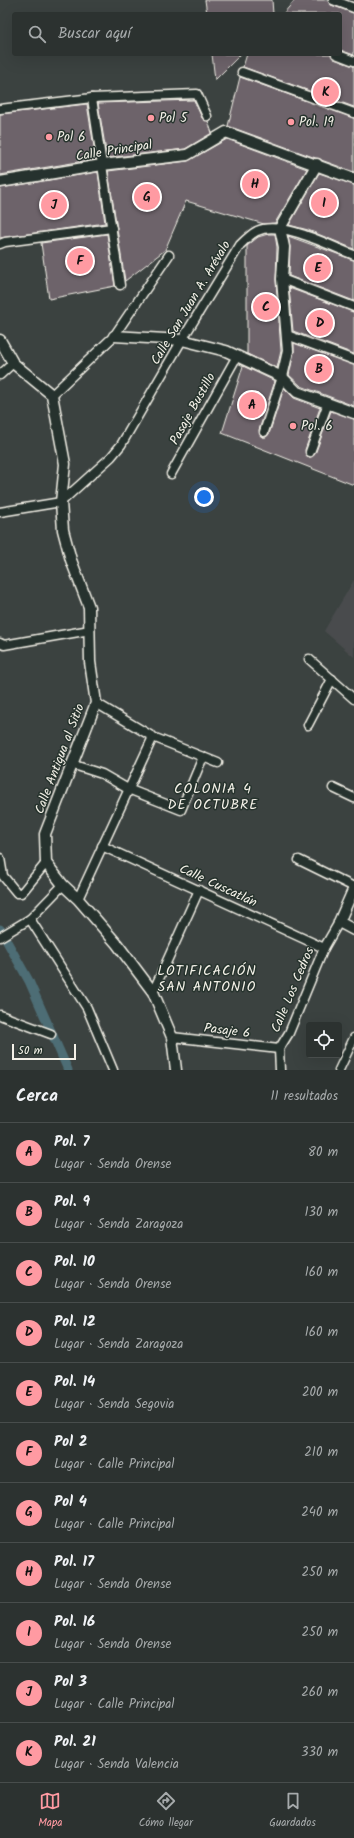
<!DOCTYPE html>
<html lang="es">
<head>
<meta charset="utf-8">
<style>
	body { margin:0; font-family:Kalam,sans-serif; background:#383e3c; color:#f1f3f6 }
	.controls { position:absolute; right:12px; bottom:12px; display:grid; overflow:hidden; border-radius:4px; box-shadow:0 4px 16px #0002 }
	.controls button { width:36px; height:36px; display:grid; place-items:center; padding:0; border:0; border-bottom:1px solid #484d4c; background:#2c3230; color:#f1f3f6; font:20px sans-serif }
	.scale { position:absolute; left:12px; bottom:10px; width:64px; box-sizing:border-box; padding-left:4px; border:2px solid #f4f1e8; border-top:0; font-size:11px; line-height:14px; white-space:nowrap; color:#f4f1e8; -webkit-text-stroke:3px #26332d; paint-order:stroke }
	.you { position:absolute; left:204px; top:497px; width:14px; height:14px; margin:-10px; border:3px solid #fff; border-radius:50%; background:#1a73e8; box-shadow:0 0 0 6px #1a73e833 }
	.badge { display:grid; place-items:center; width:26px; height:26px; border-radius:50%; background:#ff9aa2; color:#111; font-size:13px; font-weight:700 }
	.pin { position:absolute; translate:-50% -50%; border:2px solid #fff; box-shadow:0 1px 4px #0006 }
	.list { margin:0; padding:0; list-style:none }
	h2 { display:flex; justify-content:space-between; align-items:center; height:52px; margin:0; padding:0 16px; font-size:17px }
	h2 small { font-size:13px; font-weight:400; color:#a6aaab }
	.list li { display:grid; grid-template-columns:26px 1fr auto; gap:12px; align-items:center; box-sizing:border-box; height:60px; padding:0 16px; border-top:1px solid #484d4c }
	.list b { display:block; font-size:15px; white-space:nowrap }
	.list p { margin:0; font-size:13px; white-space:nowrap; color:#a6aaab }
	.list em { font-size:13px; font-style:normal; color:#a6aaab }
	.icon { flex:none; width:22px; height:22px; fill:none; stroke:currentColor; stroke-width:2; stroke-linecap:round; stroke-linejoin:round }
	.map { position:relative; flex:none; width:354px; height:1070px; overflow:hidden }
	.search { position:absolute; background:#2c3230; box-shadow:0 4px 16px #0002; left:12px; right:12px; top:12px; height:44px; display:flex; align-items:center; gap:10px; box-sizing:border-box; padding:0 14px; border-radius:4px; color:#a6aaab; font-size:15px }
	.sheet { height:712px; background:#2c3230 }
	nav { display:flex; justify-content:space-around; align-items:center; box-sizing:border-box; height:56px; border-top:1px solid #484d4c; background:#2c3230; font-size:11px; color:#a6aaab }
	nav a { display:grid; justify-items:center; gap:2px }
	nav .on { color:#ff9aa2 }
	.map>svg:first-child { display:block }
	.built { fill:#4a4c4d }
	.lines { fill:none; stroke-linecap:round; stroke-linejoin:round }
	.canal { stroke:#4d6d74; stroke-width:9 }
	.building { fill:#6d646b; stroke:#f4f1e8 }
	.minor-casing { stroke:#f4f1e8; stroke-width:11 }
	.tertiary-casing { stroke:#f4f1e8; stroke-width:13 }
	.minor { stroke:#26332d; stroke-width:8 }
	.tertiary { stroke:#26332d; stroke-width:10 }
	.poi-dot { fill:#ff9aa2; stroke:#26332d; stroke-width:1.5 }
	.labels { text-anchor:middle; dominant-baseline:central; stroke-width:3; stroke-linejoin:round; paint-order:stroke }
	.poi-label { font-size:13px; fill:#f4f1e8; stroke:#26332d; text-anchor:start }
	.street-label { font-size:13px; fill:#f4f1e8; stroke:#26332d }
	.neighbourhood-label { font-size:14px; letter-spacing:1px; fill:#f4f1e8; stroke:#26332d }
</style>
</head>
<body>
<div class="map">
<svg width="354" height="1070" viewBox="0 0 354 1070">
	<rect width="100%" height="100%" fill="#3b4240"/>
	<filter id="ink" filterUnits="userSpaceOnUse"><feTurbulence type="fractalNoise" baseFrequency=".025" numOctaves="2"/><feDisplacementMap in="SourceGraphic" scale="8" xChannelSelector="R" yChannelSelector="G"/><feConvolveMatrix kernelMatrix="1 2 1 2 8 2 1 2 1" color-interpolation-filters="sRGB"/></filter>
	<g filter="url(#ink)">
		<polygon class="built" points="354,580 354,657 324,631"/>
		<g class="lines">
			<polyline class="canal" points="0,929 29,981 68,1070"/>
		</g>
		<g class="building">
			<polygon points="205,0 272,0 273,14 207,14"/>
			<polygon points="295,0 328,0 331,5 354,13 354,55 340,50 340,14 283,14"/>
			<polygon points="212,54 241,54 215,80"/>
			<polygon points="247,54 331,54 334,59 354,66 354,107 243,67"/>
			<polygon points="240,77 354,118 354,172 228,126"/>
			<polygon points="194,100 202,118 208,121 212,133 185,149 107,158 98,103"/>
			<polygon points="87,104 96,159 0,175 0,114"/>
			<polygon points="227,139 307,169 275,223 264,224 186,201 165,250 125,281 108,171 188,161"/>
			<polygon points="98,172 105,223 0,238 0,188"/>
			<polygon points="319,173 354,185 354,249 308,230 289,225"/>
			<polygon points="107,234 115,286 49,299 41,243"/>
			<polygon points="268,234 275,234 277,247 276,280 281,351 277,368 247,354 247,246 258,237"/>
			<polygon points="288,236 354,260 354,301 289,276 290,247"/>
			<polygon points="289,288 354,312 354,354 293,331"/>
			<polygon points="294,343 354,365 354,406 301,386 289,375 294,352"/>
			<polygon points="243,366 275,381 259,430 262,437 266,437 269,434 284,388 294,398 320,408 305,450 308,457 311,457 315,454 331,411 354,419 354,485 222,433"/>
		</g>
		<g class="lines">
			<defs>
				<g id="minor">
					<polyline points="333,0 354,8"/>
					<polyline points="336,54 354,61"/>
					<polyline points="242,72 354,113"/>
					<polyline points="92,98 120,285"/>
					<polyline points="0,109 92,98 197,94 207,116"/>
					<polyline points="0,244 5,242 112,228"/>
					<polyline points="282,279 354,307"/>
					<polyline points="287,335 354,360"/>
					<polyline points="0,375 13,363"/>
					<polyline points="52,395 114,336 169,255"/>
					<polyline points="264,432 282,377"/>
					<polyline points="310,452 328,403"/>
					<polyline points="171,474 237,356"/>
					<path d="M0 512 61 502 111 457 121 445 182 340 240 245C245 240 251 234 257 231 282 220 330 246 354 255"/>
					<polyline points="0,643 4,645 90,630"/>
					<polyline points="309,659 354,699"/>
					<polyline points="96,703 153,737 218,763"/>
					<polyline points="308,725 332,679"/>
					<polyline points="71,764 102,774 128,789 181,810 203,757"/>
					<polyline points="333,788 354,798"/>
					<polyline points="102,846 324,948"/>
					<polyline points="0,858 3,876 17,893 21,893 24,890 46,863"/>
					<polyline points="299,860 354,887"/>
					<polyline points="63,885 30,919 87,1008 113,1070"/>
					<polyline points="78,899 153,737"/>
					<polyline points="0,937 30,919"/>
					<polyline points="153,992 199,890"/>
					<polyline points="0,1015 51,1034"/>
					<polyline points="172,1037 279,1049"/>
					<polyline points="280,1070 279,1049 289,1033 324,948 339,922"/>
					<polyline points="339,1070 354,1038"/>
				</g>
				<g id="tertiary">
					<polyline points="0,182 102,165 187,155 226,132 354,179"/>
					<polyline points="114,336 182,340 226,351 282,377 297,392 354,413"/>
					<polyline points="0,340 13,363 52,395 65,464 61,502 63,530 71,560 89,607 90,662 96,703 45,834 46,863 63,885 78,899 117,944 153,992 172,1037 176,1070"/>
					<polyline points="282,377 288,351 282,279 284,247 280,228 317,164"/>
					<polyline points="354,888 339,922 354,930"/>
				</g>
			</defs>
			<use href="#minor" class="minor-casing"/>
			<use href="#tertiary" class="tertiary-casing"/>
			<use href="#minor" class="minor"/>
			<use href="#tertiary" class="tertiary"/>
		</g>
	</g>
	<g class="poi-dot">
		<circle cx="151" cy="118" r="4"/>
		<circle cx="291" cy="122" r="4"/>
		<circle cx="49" cy="137" r="4"/>
		<circle cx="293" cy="426" r="4"/>
	</g>
	<g class="labels">
		<g class="poi-label">
			<text x="159" y="118">Pol 5</text>
			<text x="299" y="122">Pol. 19</text>
			<text x="57" y="137">Pol 6</text>
			<text x="301" y="426">Pol. 6</text>
		</g>
		<g class="street-label">
			<text transform="translate(114 151) rotate(-9)">Calle Principal</text>
			<text transform="translate(191 303) rotate(-59)">Calle San Juan A. Arévalo</text>
			<text transform="translate(193 409) rotate(-61)">Pasaje Bustillo</text>
			<text transform="translate(60 759) rotate(-69)">Calle Antigua al Sitio</text>
			<text transform="translate(218 886) rotate(25)">Calle Cuscatlán</text>
			<text transform="translate(293 990) rotate(-67)">Calle Los Cedros</text>
			<text transform="translate(227 1031) rotate(7)">Pasaje 6</text>
		</g>
		<g class="neighbourhood-label">
			<text x="213" y="789">COLONIA 4<tspan x="213" dy="16">DE OCTUBRE</tspan></text>
			<text x="207" y="971">LOTIFICACIÓN<tspan x="207" dy="16">SAN ANTONIO</tspan></text>
		</g>
	</g>
</svg>
<div class="controls">
<button><svg class="icon" aria-label="locate" viewBox="0 0 24 24"><circle cx="12" cy="12" r="6"/><path d="M12 2v4M12 18v4M2 12h4M18 12h4"/></svg></button>
</div>
<div class="scale">50 m</div>
<div class="you"></div>
<div class="pin badge" style="left:252px;top:405px">A</div>
<div class="pin badge" style="left:319px;top:369px">B</div>
<div class="pin badge" style="left:266px;top:307px">C</div>
<div class="pin badge" style="left:320px;top:323px">D</div>
<div class="pin badge" style="left:318px;top:268px">E</div>
<div class="pin badge" style="left:80px;top:261px">F</div>
<div class="pin badge" style="left:147px;top:197px">G</div>
<div class="pin badge" style="left:255px;top:184px">H</div>
<div class="pin badge" style="left:324px;top:203px">I</div>
<div class="pin badge" style="left:54px;top:205px">J</div>
<div class="pin badge" style="left:326px;top:92px">K</div>
<div class="search"><svg class="icon" aria-label="search" viewBox="0 0 24 24"><circle cx="10" cy="10" r="6"/><path d="M15 15l6 6"/></svg>Buscar aquí</div>
</div>
<section class="sheet">
<h2>Cerca<small>11 resultados</small></h2>
<ul class="list">
<li><span class="badge">A</span><div><b>Pol. 7</b><p>Lugar · Senda Orense</p></div><em>80 m</em></li>
<li><span class="badge">B</span><div><b>Pol. 9</b><p>Lugar · Senda Zaragoza</p></div><em>130 m</em></li>
<li><span class="badge">C</span><div><b>Pol. 10</b><p>Lugar · Senda Orense</p></div><em>160 m</em></li>
<li><span class="badge">D</span><div><b>Pol. 12</b><p>Lugar · Senda Zaragoza</p></div><em>160 m</em></li>
<li><span class="badge">E</span><div><b>Pol. 14</b><p>Lugar · Senda Segovia</p></div><em>200 m</em></li>
<li><span class="badge">F</span><div><b>Pol 2</b><p>Lugar · Calle Principal</p></div><em>210 m</em></li>
<li><span class="badge">G</span><div><b>Pol 4</b><p>Lugar · Calle Principal</p></div><em>240 m</em></li>
<li><span class="badge">H</span><div><b>Pol. 17</b><p>Lugar · Senda Orense</p></div><em>250 m</em></li>
<li><span class="badge">I</span><div><b>Pol. 16</b><p>Lugar · Senda Orense</p></div><em>250 m</em></li>
<li><span class="badge">J</span><div><b>Pol 3</b><p>Lugar · Calle Principal</p></div><em>260 m</em></li>
<li><span class="badge">K</span><div><b>Pol. 21</b><p>Lugar · Senda Valencia</p></div><em>330 m</em></li>
</ul>
</section>
<nav>
<a class="on"><svg class="icon" aria-label="map" viewBox="0 0 24 24"><path d="M3 6l6-2 6 2 6-2v14l-6 2-6-2-6 2zM9 4v14M15 6v14"/></svg>Mapa</a>
<a><svg class="icon" aria-label="directions" viewBox="0 0 24 24"><path d="M12 3l9 9-9 9-9-9zM9 14v-3h6M13 9l2 2-2 2"/></svg>Cómo llegar</a>
<a><svg class="icon" aria-label="saved" viewBox="0 0 24 24"><path d="M7 4h10v16l-5-4-5 4z"/></svg>Guardados</a>
</nav>
</body>
</html>
